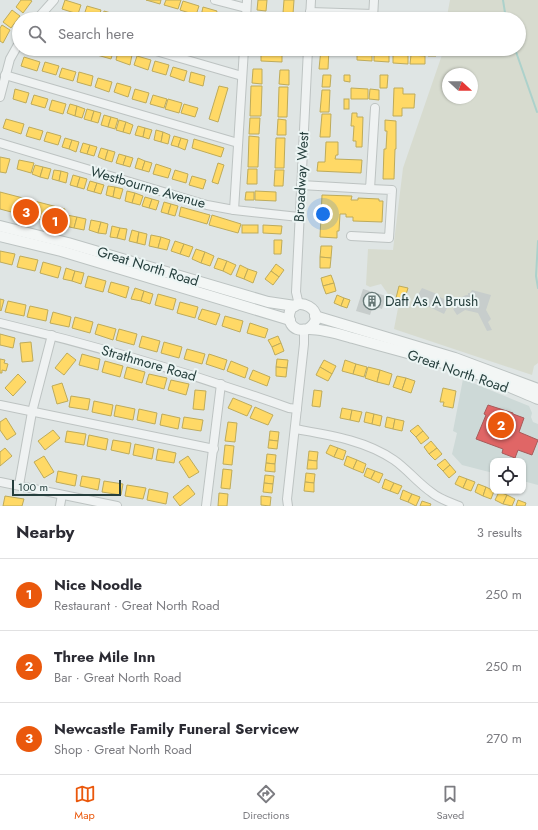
<!DOCTYPE html>
<html lang="en">
<head>
<meta charset="utf-8">
<style>
	body { margin:0; font-family:Jost,sans-serif; background:#f2f2f3; color:#2b2b33 }
	.controls { position:absolute; right:12px; bottom:12px; display:grid; overflow:hidden; border-radius:8px; box-shadow:0 1px 3px #0004 }
	.controls button { width:36px; height:36px; display:grid; place-items:center; padding:0; border:0; border-bottom:1px solid #e1e1e2; background:#fff; color:#2b2b33; font:20px sans-serif }
	.compass { position:absolute; left:442px; top:68px; width:36px; height:36px; border-radius:50%; background:#fff; box-shadow:0 1px 3px #0004; rotate:111deg }
	.scale { position:absolute; left:12px; bottom:10px; width:109px; box-sizing:border-box; padding-left:4px; border:2px solid #263f3d; border-top:0; font-size:11px; line-height:14px; white-space:nowrap; color:#263f3d; -webkit-text-stroke:3px #ecf5f4; paint-order:stroke }
	.you { position:absolute; left:323px; top:214px; width:14px; height:14px; margin:-10px; border:3px solid #fff; border-radius:50%; background:#1a73e8; box-shadow:0 0 0 6px #1a73e833 }
	.badge { display:grid; place-items:center; width:26px; height:26px; border-radius:50%; background:#ea580c; color:#fff; font-size:13px; font-weight:700 }
	.pin { position:absolute; translate:-50% -50%; border:2px solid #fff; box-shadow:0 1px 4px #0006 }
	.list { margin:0; padding:0; list-style:none }
	h2 { display:flex; justify-content:space-between; align-items:center; height:52px; margin:0; padding:0 16px; font-size:17px }
	h2 small { font-size:13px; font-weight:400; color:#7c7c81 }
	.list li { display:grid; grid-template-columns:26px 1fr auto; gap:12px; align-items:center; box-sizing:border-box; height:72px; padding:0 16px; border-top:1px solid #e1e1e2 }
	.list b { display:block; font-size:15px; white-space:nowrap }
	.list p { margin:0; font-size:13px; white-space:nowrap; color:#7c7c81 }
	.list em { font-size:13px; font-style:normal; color:#7c7c81 }
	.icon { flex:none; width:22px; height:22px; fill:none; stroke:currentColor; stroke-width:2; stroke-linecap:round; stroke-linejoin:round }
	.map { position:relative; flex:none; width:538px; height:506px; overflow:hidden }
	.search { position:absolute; background:#fff; box-shadow:0 1px 3px #0004; left:12px; right:12px; top:12px; height:44px; display:flex; align-items:center; gap:10px; box-sizing:border-box; padding:0 14px; border-radius:22px; color:#7c7c81; font-size:15px }
	.sheet { height:268px; background:#fff }
	nav { display:flex; justify-content:space-around; align-items:center; box-sizing:border-box; height:56px; border-top:1px solid #e1e1e2; background:#fff; font-size:11px; color:#7c7c81 }
	nav a { display:grid; justify-items:center; gap:2px }
	nav .on { color:#ea580c }
	.map>svg:first-child { display:block }
	.built { fill:#cdd9d7 }
	.green { fill:#d7dbcf; fill-rule:evenodd }
	.homes { fill:#ffd966; stroke:#beab5a }
	.shops { fill:#e06666; stroke:#a85a5a }
	.lines { fill:none; stroke-linecap:round; stroke-linejoin:round }
	.stream { stroke:#acd1cb; stroke-width:2 }
	.building { fill:#c7cdcc }
	.minor-casing { stroke:#bdc3c2; stroke-width:10 }
	.major-casing { stroke:#bcc3c2; stroke-width:12 }
	.minor { stroke:#eff2f2; stroke-width:8 }
	.major { stroke:#f3f6f5; stroke-width:10 }
	.labels { text-anchor:middle; dominant-baseline:central; stroke-width:4; stroke-linejoin:round; paint-order:stroke }
	.street-label { font-size:14px; fill:#263f3d; stroke:#ecf5f4 }
	.poi-label { font-size:14px; fill:#263f3d; stroke:#ecf5f4; text-anchor:start }
</style>
</head>
<body>
<div class="map">
<svg width="538" height="506" viewBox="0 0 538 506">
	<rect width="100%" height="100%" fill="#dfe5e4"/>
	<polygon class="built" points="463,379 529,406 532,413 531,417 533,422 538,424 538,485 523,481 523,461 493,461 493,473 462,465 452,454 457,433 453,431"/>
	<path class="green" d="M450 0H538V363L534 366 532 375 394 329 399 303 394 302 395 298 388 294 381 284 370 287 366 285 368 249 393 250 403 168 444 49H519V19H455V18L447 16ZM448 74H472V98H448Z"/>
	<g class="homes">
		<polygon points="21,0 30,0 32,1 23,13 16,7"/>
		<polygon points="65,0 81,5 78,14 62,9"/>
		<polygon points="146,0 161,0 160,4"/>
		<polygon points="166,0 181,0 178,9 164,5"/>
		<polygon points="258,0 267,0 266,11 257,10"/>
		<polygon points="284,0 294,0 293,14 283,13"/>
		<polygon points="183,1 199,6 196,15 180,10"/>
		<polygon points="87,6 101,10 98,19 84,15"/>
		<polygon points="203,7 217,11 215,19 209,19 201,16"/>
		<polygon points="12,10 20,16 11,28 3,22"/>
		<polygon points="104,11 118,15 117,19 102,19"/>
		<rect x="395" y="16" width="15" height="3"/>
		<polygon points="2,25 10,30 3,43 0,41 0,28"/>
		<polygon points="80,49 95,49 94,53"/>
		<polygon points="99,49 114,49 111,59 97,55"/>
		<polygon points="218,49 227,49 226,53 217,51"/>
		<polygon points="321,49 329,49 328,69 319,69"/>
		<polygon points="428,49 437,49 436,56 428,56"/>
		<polygon points="118,51 132,55 130,65 116,60"/>
		<polygon points="261,51 282,51 282,62 261,61"/>
		<polygon points="357,51 372,52 372,61 357,60"/>
		<polygon points="374,52 389,53 389,62 374,61"/>
		<polygon points="393,54 408,55 408,64 393,63"/>
		<polygon points="411,55 425,56 425,64 410,64"/>
		<polygon points="137,56 151,60 148,70 134,65"/>
		<polygon points="24,57 40,62 37,71 21,66"/>
		<polygon points="155,61 169,65 166,75 152,71"/>
		<polygon points="45,62 59,66 56,75 42,71"/>
		<polygon points="173,67 187,71 184,81 170,76"/>
		<polygon points="62,68 76,72 73,81 59,77"/>
		<polygon points="253,69 262,69 262,84 252,83"/>
		<polygon points="280,70 289,70 289,85 279,84"/>
		<polygon points="79,72 93,76 91,86 77,82"/>
		<polygon points="191,72 205,76 203,86 189,82"/>
		<polygon points="323,75 331,75 330,87 322,87"/>
		<polygon points="344,75 350,75 350,82 344,81"/>
		<polygon points="380,75 388,75 387,88 380,88"/>
		<polygon points="98,78 112,82 109,92 95,87"/>
		<polygon points="117,83 131,87 128,97 114,92"/>
		<polygon points="219,86 228,88 218,122 209,119"/>
		<polygon points="251,86 262,86 261,116 250,116"/>
		<polygon points="279,87 288,87 287,117 278,117"/>
		<polygon points="351,88 368,89 368,99 351,99"/>
		<polygon points="394,88 403,88 403,94 415,94 414,108 402,108 402,116 393,116"/>
		<polygon points="15,89 29,93 26,103 13,99"/>
		<polygon points="135,89 149,93 146,103 132,99"/>
		<polygon points="370,89 379,90 379,100 369,99"/>
		<polygon points="322,90 330,90 329,112 320,112"/>
		<polygon points="34,95 48,99 45,108 31,104"/>
		<polygon points="153,95 167,99 164,108 150,104"/>
		<polygon points="168,99 182,103 179,113 165,109"/>
		<rect x="344" y="99" width="5" height="10"/>
		<polygon points="52,100 66,104 63,114 49,110"/>
		<polygon points="70,104 77,106 75,116 67,113"/>
		<polygon points="184,104 198,108 195,117 181,113"/>
		<polygon points="77,106 85,109 82,118 75,116"/>
		<polygon points="87,109 94,111 91,121 84,119"/>
		<polygon points="94,111 101,113 98,123 91,121"/>
		<polygon points="352,113 357,113 357,117 363,117 362,147 356,147 356,141 353,141 354,126 351,126"/>
		<polygon points="322,114 331,114 330,137 320,137"/>
		<polygon points="104,115 111,117 108,127 101,125"/>
		<polygon points="111,117 118,119 115,129 108,127"/>
		<polygon points="250,118 260,118 259,134 249,134"/>
		<polygon points="6,119 24,124 21,134 3,128"/>
		<polygon points="278,119 286,120 286,135 277,135"/>
		<polygon points="119,120 126,122 123,132 116,130"/>
		<polygon points="385,120 396,121 396,149 395,149 394,179 383,179 384,149 386,149 387,131 385,131"/>
		<polygon points="126,122 133,125 130,134 123,132"/>
		<polygon points="138,126 145,128 143,137 135,135"/>
		<polygon points="29,127 43,131 40,140 26,136"/>
		<polygon points="145,128 152,130 149,139 143,137"/>
		<polygon points="156,130 163,132 161,142 154,140"/>
		<polygon points="47,132 61,136 58,145 44,141"/>
		<polygon points="163,132 170,135 168,144 161,142"/>
		<polygon points="174,136 181,138 178,147 171,145"/>
		<polygon points="249,136 259,137 258,167 248,167"/>
		<polygon points="65,138 72,140 69,149 62,147"/>
		<polygon points="181,138 188,140 185,150 178,147"/>
		<polygon points="276,138 285,138 284,168 275,168"/>
		<polygon points="194,139 224,148 221,157 192,148"/>
		<polygon points="72,140 79,142 76,152 69,149"/>
		<polygon points="326,142 338,142 338,155 336,155 335,159 362,160 361,173 317,171 318,162 325,162"/>
		<polygon points="83,143 90,145 87,154 80,152"/>
		<polygon points="90,145 97,147 94,156 87,154"/>
		<polygon points="101,148 108,150 105,160 98,157"/>
		<polygon points="108,150 115,152 112,162 105,160"/>
		<polygon points="119,154 126,156 123,165 116,163"/>
		<polygon points="126,156 133,158 130,167 123,165"/>
		<polygon points="0,157 10,159 6,173 0,172"/>
		<polygon points="138,158 145,161 142,170 135,168"/>
		<polygon points="19,160 34,163 31,173 17,169"/>
		<polygon points="145,161 152,163 149,172 142,170"/>
		<polygon points="218,163 224,165 218,184 212,182"/>
		<polygon points="156,164 171,169 168,178 153,174"/>
		<polygon points="35,165 43,167 40,177 32,174"/>
		<polygon points="43,167 51,169 48,179 40,177"/>
		<polygon points="248,169 257,169 257,184 247,184"/>
		<polygon points="54,170 61,171 59,181 52,179"/>
		<polygon points="175,170 188,174 186,183 172,179"/>
		<polygon points="275,170 284,170 283,186 274,186"/>
		<polygon points="61,171 68,173 66,183 59,181"/>
		<polygon points="73,175 80,177 77,187 70,185"/>
		<polygon points="192,176 206,180 203,189 189,185"/>
		<polygon points="80,177 87,179 84,189 77,187"/>
		<polygon points="90,181 97,183 94,192 87,190"/>
		<polygon points="97,183 104,185 101,194 94,192"/>
		<polygon points="108,186 115,187 113,197 106,195"/>
		<polygon points="115,187 123,189 120,199 113,197"/>
		<polygon points="127,191 135,193 132,203 125,201"/>
		<polygon points="255,191 276,192 276,201 255,200"/>
		<polygon points="0,192 65,209 60,225 0,209"/>
		<polygon points="246,192 254,192 254,200 245,200"/>
		<polygon points="135,193 143,196 140,205 132,203"/>
		<polygon points="322,195 352,196 351,200 358,200 358,198 379,199 379,201 383,201 382,222 353,221 353,217 346,217 346,214 340,214 339,231 337,231 337,238 320,237"/>
		<polygon points="145,197 152,199 149,208 142,206"/>
		<polygon points="152,199 159,201 156,210 149,208"/>
		<polygon points="164,202 171,204 168,214 161,212"/>
		<polygon points="171,204 178,206 175,216 168,214"/>
		<polygon points="181,207 210,215 207,224 179,216"/>
		<polygon points="67,215 77,217 74,228 65,226"/>
		<polygon points="212,215 241,224 238,233 209,225"/>
		<polygon points="77,217 86,219 84,230 74,228"/>
		<polygon points="91,220 101,222 98,233 89,230"/>
		<polygon points="101,222 108,224 106,234 98,233"/>
		<rect x="242" y="225" width="16" height="8"/>
		<polygon points="263,225 282,226 281,234 263,233"/>
		<polygon points="112,226 120,228 117,238 110,237"/>
		<polygon points="120,228 127,229 125,240 117,238"/>
		<polygon points="132,230 139,232 137,243 129,241"/>
		<polygon points="139,232 147,234 145,245 137,243"/>
		<polygon points="151,235 161,237 158,248 149,246"/>
		<polygon points="161,237 170,240 167,250 158,248"/>
		<polygon points="274,240 282,240 281,254 274,254"/>
		<polygon points="175,241 184,244 180,254 171,251"/>
		<polygon points="184,244 193,247 189,257 180,254"/>
		<polygon points="321,246 332,246 331,258 320,257"/>
		<polygon points="196,249 205,252 201,263 192,259"/>
		<polygon points="0,251 15,254 12,265 0,262"/>
		<polygon points="205,252 214,256 210,266 201,263"/>
		<polygon points="20,256 38,260 35,271 17,267"/>
		<polygon points="320,257 331,258 330,268 320,268"/>
		<polygon points="218,258 227,261 223,271 214,268"/>
		<polygon points="227,261 236,265 231,275 223,271"/>
		<polygon points="43,262 61,267 58,278 40,273"/>
		<polygon points="276,264 284,270 279,277 271,271"/>
		<polygon points="240,265 248,269 244,279 236,276"/>
		<polygon points="66,268 75,271 72,281 63,279"/>
		<polygon points="248,269 257,272 253,283 244,279"/>
		<polygon points="75,271 84,273 81,284 72,281"/>
		<polygon points="271,271 279,277 273,285 265,279"/>
		<polygon points="331,275 334,283 323,286 321,278"/>
		<polygon points="88,276 106,281 103,292 85,287"/>
		<polygon points="111,282 129,287 126,298 108,292"/>
		<polygon points="334,283 336,291 326,294 323,286"/>
		<polygon points="399,286 408,288 404,301 396,298"/>
		<polygon points="135,288 144,291 141,301 131,299"/>
		<polygon points="144,291 153,294 150,304 141,301"/>
		<polygon points="158,294 176,299 173,310 155,305"/>
		<polygon points="337,295 344,298 341,306 334,303"/>
		<polygon points="344,298 350,300 347,308 341,306"/>
		<polygon points="0,299 4,300 1,311 0,310"/>
		<polygon points="8,301 26,305 24,316 5,312"/>
		<polygon points="180,302 198,307 195,318 177,313"/>
		<polygon points="30,306 48,310 46,321 27,317"/>
		<polygon points="202,309 220,314 216,325 198,319"/>
		<polygon points="53,312 71,317 69,327 50,323"/>
		<polygon points="225,316 243,321 240,332 222,326"/>
		<polygon points="75,317 93,322 90,333 72,328"/>
		<polygon points="250,323 268,329 265,338 247,333"/>
		<polygon points="98,324 116,329 113,340 95,334"/>
		<polygon points="119,329 137,334 134,345 116,340"/>
		<polygon points="0,334 15,338 13,348 0,345"/>
		<polygon points="142,336 160,341 157,352 139,347"/>
		<polygon points="278,336 281,343 272,347 268,340"/>
		<polygon points="31,342 33,361 22,362 20,343"/>
		<polygon points="164,342 182,347 179,358 161,353"/>
		<polygon points="281,343 284,351 275,355 272,347"/>
		<polygon points="187,349 205,354 202,364 184,359"/>
		<polygon points="67,353 76,360 64,375 55,368"/>
		<polygon points="82,354 100,359 98,370 79,365"/>
		<polygon points="209,354 227,360 224,370 206,364"/>
		<polygon points="0,359 5,360 4,363 8,364 6,371 2,370 2,373 0,373"/>
		<polygon points="277,359 288,360 287,368 276,367"/>
		<polygon points="324,360 336,366 332,374 320,367"/>
		<polygon points="345,360 356,364 353,374 342,371"/>
		<polygon points="105,361 123,366 120,377 102,372"/>
		<polygon points="231,361 248,368 245,378 227,371"/>
		<polygon points="356,364 367,367 364,377 353,374"/>
		<polygon points="127,367 145,372 142,383 124,378"/>
		<polygon points="276,367 287,368 286,377 276,376"/>
		<polygon points="320,367 332,374 328,381 316,375"/>
		<polygon points="368,367 380,370 377,382 365,378"/>
		<polygon points="253,370 270,377 267,386 249,379"/>
		<polygon points="380,370 392,374 389,385 377,382"/>
		<polygon points="18,374 26,382 13,396 5,388"/>
		<polygon points="149,374 167,378 164,389 146,384"/>
		<polygon points="397,376 406,378 402,390 393,387"/>
		<polygon points="406,378 415,381 411,393 402,390"/>
		<polygon points="171,380 189,384 186,395 168,390"/>
		<polygon points="62,383 68,401 57,404 52,386"/>
		<polygon points="443,388 456,391 453,408 443,406 444,402 440,402"/>
		<polygon points="195,390 206,391 204,410 193,409"/>
		<polygon points="314,390 322,391 320,407 312,406"/>
		<polygon points="71,396 90,399 88,410 69,407"/>
		<polygon points="233,398 252,406 247,416 228,408"/>
		<polygon points="94,401 113,405 111,416 92,412"/>
		<polygon points="116,405 135,409 133,420 114,416"/>
		<polygon points="255,407 273,415 268,425 250,418"/>
		<polygon points="342,408 352,410 350,420 340,418"/>
		<polygon points="139,409 157,413 155,424 137,420"/>
		<polygon points="352,410 362,412 359,422 350,420"/>
		<polygon points="366,412 374,414 372,424 364,422"/>
		<polygon points="162,414 180,418 178,429 160,425"/>
		<polygon points="374,414 382,416 380,426 372,424"/>
		<polygon points="184,417 203,420 201,431 182,428"/>
		<polygon points="387,417 395,419 393,429 385,427"/>
		<polygon points="6,418 16,434 7,440 0,430 0,422"/>
		<polygon points="395,419 404,421 402,431 393,429"/>
		<polygon points="228,422 237,423 235,442 225,441"/>
		<polygon points="418,425 423,431 416,437 410,431"/>
		<polygon points="53,430 60,438 45,450 38,441"/>
		<polygon points="67,431 86,434 84,445 65,442"/>
		<polygon points="270,431 279,432 278,441 269,440"/>
		<polygon points="423,431 429,438 421,444 416,437"/>
		<polygon points="89,435 108,439 106,450 87,446"/>
		<polygon points="113,440 131,443 129,454 111,450"/>
		<polygon points="269,440 278,441 277,449 268,448"/>
		<polygon points="431,441 437,448 429,454 424,447"/>
		<polygon points="135,444 154,448 152,459 133,455"/>
		<polygon points="225,445 234,446 232,465 223,464"/>
		<polygon points="330,445 338,448 334,457 326,453"/>
		<polygon points="5,448 12,456 0,466 0,452"/>
		<polygon points="338,448 346,451 343,460 334,457"/>
		<polygon points="437,448 442,454 435,460 429,454"/>
		<polygon points="158,449 176,453 174,463 156,460"/>
		<polygon points="309,451 318,452 317,461 308,460"/>
		<polygon points="267,454 276,455 275,464 266,463"/>
		<polygon points="44,456 54,472 44,478 34,462"/>
		<polygon points="188,456 199,472 189,478 179,462"/>
		<polygon points="347,456 357,460 353,469 344,465"/>
		<polygon points="445,459 450,465 443,471 437,465"/>
		<polygon points="308,460 317,461 317,469 307,469"/>
		<polygon points="357,460 366,464 363,473 353,469"/>
		<polygon points="266,463 275,464 275,472 265,471"/>
		<polygon points="450,465 456,472 449,478 443,471"/>
		<polygon points="367,468 375,471 371,479 364,476"/>
		<polygon points="223,469 232,470 230,489 221,488"/>
		<polygon points="58,471 77,475 75,486 56,482"/>
		<polygon points="375,471 383,474 379,483 371,479"/>
		<polygon points="306,473 315,474 314,483 305,482"/>
		<polygon points="265,475 274,476 273,484 264,483"/>
		<polygon points="82,476 100,479 98,490 80,486"/>
		<polygon points="459,476 467,479 463,488 455,484"/>
		<polygon points="385,479 394,483 390,491 382,488"/>
		<polygon points="467,479 475,482 471,491 463,488"/>
		<polygon points="104,481 123,484 121,495 102,492"/>
		<polygon points="305,482 314,483 314,492 304,491"/>
		<polygon points="264,483 273,484 272,493 263,492"/>
		<polygon points="394,483 402,486 398,494 390,491"/>
		<polygon points="478,484 486,487 483,496 475,492"/>
		<polygon points="127,485 146,488 143,499 125,496"/>
		<polygon points="188,485 195,494 180,506 173,497"/>
		<polygon points="486,487 494,491 491,499 483,496"/>
		<polygon points="149,489 168,493 166,504 147,500"/>
		<polygon points="403,490 412,494 408,502 400,499"/>
		<polygon points="499,492 507,495 503,504 495,500"/>
		<polygon points="219,493 228,494 227,506 218,506"/>
		<polygon points="412,494 420,497 416,506 408,502"/>
		<polygon points="507,495 515,499 512,506 503,504"/>
		<polygon points="5,496 24,499 22,506 3,506"/>
		<polygon points="261,496 271,497 270,506 261,505"/>
		<polygon points="518,500 526,503 525,506 516,506"/>
		<polygon points="422,501 431,504 430,506 420,506"/>
	</g>
	<polygon class="shops" points="488,405 513,413 513,414 524,418 519,432 538,440 532,455 518,450 515,458 502,453 503,449 476,439 486,415 484,414"/>
	<g class="lines">
		<g class="stream">
			<polyline points="503,0 506,19"/>
			<polyline points="515,49 537,112"/>
			<polyline points="538,241 536,276 538,288"/>
		</g>
	</g>
	<g class="building">
		<polygon points="422,288 437,294 436,295 450,302 444,314 415,300"/>
		<polygon points="363,289 386,296 382,309 373,306 370,315 356,311"/>
		<polygon points="472,290 491,295 486,310 491,319 488,322 492,330 487,331 478,313 465,310 457,315 453,309 461,304 458,299 466,295 468,295 468,293 470,293"/>
	</g>
	<g class="lines">
		<defs>
			<g id="minor">
				<polyline points="215,0 246,8"/>
				<polyline points="310,12 373,14"/>
				<polyline points="37,19 54,0"/>
				<polyline points="246,19 247,0"/>
				<polyline points="310,19 311,0"/>
				<polyline points="373,19 374,0"/>
				<polyline points="149,49 242,76"/>
				<polyline points="5,75 238,143"/>
				<polyline points="0,97 10,59 19,43"/>
				<polyline points="0,143 207,205 234,210 299,217"/>
				<polyline points="301,185 370,189 375,108"/>
				<polyline points="234,210 244,49"/>
				<polyline points="351,236 389,238 392,190 370,189"/>
				<polyline points="299,305 296,292 308,49"/>
				<path d="M0 323C98 346 194 374 289 408L297 409"/>
				<polyline points="0,405 214,449"/>
				<path d="M295 429C329 435 365 440 394 460 407 469 418 483 431 492 439 499 449 502 459 506"/>
				<polyline points="0,482 117,506"/>
				<polyline points="19,485 32,412 52,335"/>
				<polyline points="60,506 62,495"/>
				<polyline points="206,506 221,384"/>
				<polyline points="288,506 287,499 304,344 304,330"/>
			</g>
			<g id="major">
				<polyline points="0,226 68,243 268,302 295,306"/>
				<polyline points="0,236 61,251 290,320"/>
				<polyline points="315,316 455,358 538,389"/>
				<path d="M308 329C333 312 291 290 289 316 289 322 292 327 297 329 301 331 304 329 309 329 323 329 339 334 353 338 388 348 424 357 459 368 486 376 512 388 538 399"/>
			</g>
		</defs>
		<use href="#minor" class="minor-casing"/>
		<use href="#major" class="major-casing"/>
		<use href="#minor" class="minor"/>
		<use href="#major" class="major"/>
	</g>
	<defs>
		<symbol id="building-ring" viewBox="-11 -11 22 22"><circle r="9.5" fill="#ecf5f4" stroke="#677977" stroke-width="1.5"/><path d="M-4-6H4V6H1V3H-1V6H-4ZM-2.5-4.3h1.7v1.8h-1.7ZM.8-4.3h1.7v1.8H.8ZM-2.5-1h1.7V.8h-1.7ZM.8-1h1.7V.8H.8Z" fill="#677977"/></symbol>
	</defs>
	<g fill-rule="evenodd">
		<use href="#building-ring" x="362" y="291" width="20" height="20"/>
	</g>
	<g class="labels">
		<g class="street-label">
			<text transform="translate(301 177) rotate(-87)">Broadway West</text>
			<text transform="translate(148 187) rotate(16)">Westbourne Avenue</text>
			<text transform="translate(148 266) rotate(17)">Great North Road</text>
			<text transform="translate(149 363) rotate(16)">Strathmore Road</text>
			<text transform="translate(458 371) rotate(19)">Great North Road</text>
		</g>
		<g class="poi-label">
			<text x="385" y="301">Daft As A Brush</text>
		</g>
	</g>
</svg>
<div class="controls">
<button><svg class="icon" aria-label="locate" viewBox="0 0 24 24"><circle cx="12" cy="12" r="6"/><path d="M12 2v4M12 18v4M2 12h4M18 12h4"/></svg></button>
</div>
<svg class="compass" viewBox="-18 -18 36 36"><path d="M0-13l5 13h-10z" fill="#e53935"/><path d="M0 13l5-13h-10z" fill="#7c7c81"/></svg>
<div class="scale">100 m</div>
<div class="you"></div>
<div class="pin badge" style="left:55px;top:221px">1</div>
<div class="pin badge" style="left:501px;top:425px">2</div>
<div class="pin badge" style="left:26px;top:212px">3</div>
<div class="search"><svg class="icon" aria-label="search" viewBox="0 0 24 24"><circle cx="10" cy="10" r="6"/><path d="M15 15l6 6"/></svg>Search here</div>
</div>
<section class="sheet">
<h2>Nearby<small>3 results</small></h2>
<ul class="list">
<li><span class="badge">1</span><div><b>Nice Noodle</b><p>Restaurant · Great North Road</p></div><em>250 m</em></li>
<li><span class="badge">2</span><div><b>Three Mile Inn</b><p>Bar · Great North Road</p></div><em>250 m</em></li>
<li><span class="badge">3</span><div><b>Newcastle Family Funeral Servicew</b><p>Shop · Great North Road</p></div><em>270 m</em></li>
</ul>
</section>
<nav>
<a class="on"><svg class="icon" aria-label="map" viewBox="0 0 24 24"><path d="M3 6l6-2 6 2 6-2v14l-6 2-6-2-6 2zM9 4v14M15 6v14"/></svg>Map</a>
<a><svg class="icon" aria-label="directions" viewBox="0 0 24 24"><path d="M12 3l9 9-9 9-9-9zM9 14v-3h6M13 9l2 2-2 2"/></svg>Directions</a>
<a><svg class="icon" aria-label="saved" viewBox="0 0 24 24"><path d="M7 4h10v16l-5-4-5 4z"/></svg>Saved</a>
</nav>
</body>
</html>
